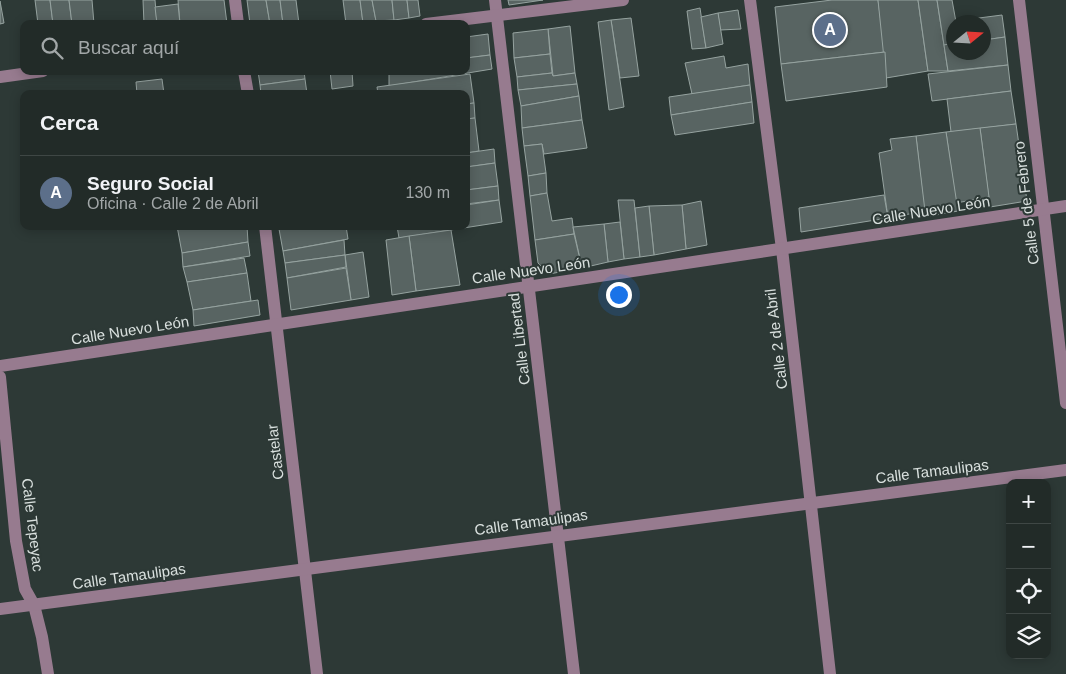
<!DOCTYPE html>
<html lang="es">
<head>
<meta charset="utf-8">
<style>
	body { margin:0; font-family:Helvetica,sans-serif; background:#2a3330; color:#f1f3f6 }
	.controls { position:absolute; right:15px; bottom:15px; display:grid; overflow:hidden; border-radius:10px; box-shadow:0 2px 12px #0003 }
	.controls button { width:45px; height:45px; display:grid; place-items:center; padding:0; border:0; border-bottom:1px solid #3f4745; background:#222b28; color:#f1f3f6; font:25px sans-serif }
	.compass { position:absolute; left:946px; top:15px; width:45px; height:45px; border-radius:50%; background:#222b28; box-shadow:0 2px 12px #0003; rotate:72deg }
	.you { position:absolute; left:618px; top:294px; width:18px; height:18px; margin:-12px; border:4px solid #fff; border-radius:50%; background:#1a73e8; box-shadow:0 0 0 8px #1a73e833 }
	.badge { display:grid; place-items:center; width:32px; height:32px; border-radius:50%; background:#8bbbb9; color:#fff; font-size:16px; font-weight:700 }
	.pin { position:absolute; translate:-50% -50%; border:2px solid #fff; box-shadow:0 1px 5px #0006 }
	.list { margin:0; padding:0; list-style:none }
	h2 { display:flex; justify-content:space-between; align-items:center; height:65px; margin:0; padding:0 20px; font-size:21px }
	h2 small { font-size:16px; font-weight:400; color:#a2a7a8 }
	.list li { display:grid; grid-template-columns:32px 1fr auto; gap:15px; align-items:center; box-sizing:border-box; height:75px; padding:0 20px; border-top:1px solid #3f4745 }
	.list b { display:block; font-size:19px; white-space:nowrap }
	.list p { margin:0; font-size:16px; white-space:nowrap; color:#a2a7a8 }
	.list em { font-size:16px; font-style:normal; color:#a2a7a8 }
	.icon { flex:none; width:28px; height:28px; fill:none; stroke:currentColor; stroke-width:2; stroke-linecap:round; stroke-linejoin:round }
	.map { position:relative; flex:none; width:1066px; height:674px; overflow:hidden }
	.search { position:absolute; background:#222b28; box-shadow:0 2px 12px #0003; left:20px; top:20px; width:450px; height:55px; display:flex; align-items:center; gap:12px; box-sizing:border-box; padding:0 18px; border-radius:10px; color:#a2a7a8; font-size:19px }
	.panel { position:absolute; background:#222b28; box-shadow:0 2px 12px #0003; left:20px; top:90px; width:450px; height:140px; border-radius:10px }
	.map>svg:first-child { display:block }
	.building { fill:#586462; stroke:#96a3a0 }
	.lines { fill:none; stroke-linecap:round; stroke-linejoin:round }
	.minor { stroke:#977b8f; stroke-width:12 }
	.labels { text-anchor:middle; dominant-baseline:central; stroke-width:4; stroke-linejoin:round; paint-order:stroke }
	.street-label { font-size:15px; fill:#d9e0de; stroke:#2d3936 }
</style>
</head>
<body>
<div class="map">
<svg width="1066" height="674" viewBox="0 0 1066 674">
	<rect width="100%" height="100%" fill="#2d3936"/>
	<g class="building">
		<polygon points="35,0 50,0 53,24 38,24"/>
		<polygon points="50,0 69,0 72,24 53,24"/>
		<polygon points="69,0 92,0 94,24 72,24"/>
		<polygon points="143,0 155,0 157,24 144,24"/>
		<polygon points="178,0 224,0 227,24 180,24"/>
		<polygon points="247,0 266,0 270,24 250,24"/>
		<polygon points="266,0 280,0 283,24 270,24"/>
		<polygon points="280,0 296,0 299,24 283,24"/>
		<polygon points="343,0 360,0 363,23 346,24"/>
		<polygon points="360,0 372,0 376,21 363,23"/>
		<polygon points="372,0 392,0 394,20 376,21"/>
		<polygon points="392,0 407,0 409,18 394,20"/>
		<polygon points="407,0 418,0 420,16 409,18"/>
		<polygon points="508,0 543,0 509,5"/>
		<polygon points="832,0 878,0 885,52 781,64 775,7"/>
		<polygon points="878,0 918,0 928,71 886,78"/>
		<polygon points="918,0 937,0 948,71 928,71"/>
		<polygon points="937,0 952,0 956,22 954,22 954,43 944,45"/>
		<polygon points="0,1 4,23 0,24"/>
		<polygon points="178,4 180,24 157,24 155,7"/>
		<polygon points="700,8 706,48 692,49 687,11"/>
		<polygon points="738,10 741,29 720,30 718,13"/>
		<polygon points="718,13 723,44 706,48 701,17"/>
		<polygon points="1002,15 1005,37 984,40 984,22 956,21"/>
		<polygon points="631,18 639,76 620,78 611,20"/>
		<polygon points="611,20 624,107 609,110 598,22"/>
		<polygon points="570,26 575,73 553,76 548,29"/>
		<polygon points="548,29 550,54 514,58 513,33"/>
		<polygon points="488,34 490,55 466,58 466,37"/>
		<polygon points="1005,37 1008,65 948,71 944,45 954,43 954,52 984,52 984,40"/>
		<polygon points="885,52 887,87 786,101 781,64"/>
		<polygon points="550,54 552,73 517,77 514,58"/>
		<polygon points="490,55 492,69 389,86 389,71 466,71 466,58"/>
		<polygon points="724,56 726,68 748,64 750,85 692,94 685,63"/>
		<polygon points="1008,65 1011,91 932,101 928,74"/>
		<polygon points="258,71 304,71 305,79 260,85"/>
		<polygon points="330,71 352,71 353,86 332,89"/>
		<polygon points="552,73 553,76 575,73 577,84 518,90 517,77"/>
		<polygon points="470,74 474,103 466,104 466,94 378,94 377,87"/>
		<polygon points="162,79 164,94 137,94 136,82"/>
		<polygon points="305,79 307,94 261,94 260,85"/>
		<polygon points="577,84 579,96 521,106 518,90"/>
		<polygon points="750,85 752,102 671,115 669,97"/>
		<polygon points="1011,91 1016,124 951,132 947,99"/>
		<polygon points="579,96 582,120 522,128 521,106"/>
		<polygon points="752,102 754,123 675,135 671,115"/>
		<polygon points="474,103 475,118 466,119 466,104"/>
		<polygon points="475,118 479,151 466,153 466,119"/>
		<polygon points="582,120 587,148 544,154 542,144 524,146 522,128"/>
		<polygon points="1016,124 1027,201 990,207 980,128"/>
		<polygon points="980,128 989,197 956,203 946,132"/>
		<polygon points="946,132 958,211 925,217 916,136"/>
		<polygon points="916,136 925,211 888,218 879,153 892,150 890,139"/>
		<polygon points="542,144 546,173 528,176 524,146"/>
		<polygon points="494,149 495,163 466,167 466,153"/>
		<polygon points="495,163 498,186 466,190 466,167"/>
		<polygon points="546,173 547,193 530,196 528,176"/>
		<polygon points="498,186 499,200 466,204 466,190"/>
		<polygon points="547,193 552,221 572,218 574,234 535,240 530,196"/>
		<polygon points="884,195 888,218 801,232 799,208"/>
		<polygon points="499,200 502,222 399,238 397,226 466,226 466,205"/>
		<polygon points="618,200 634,200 640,257 624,259"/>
		<polygon points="701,201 707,245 686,249 682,205"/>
		<polygon points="682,205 686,249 654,255 649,206"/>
		<polygon points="649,206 654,255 640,257 635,208"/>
		<polygon points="620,222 624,259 608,262 604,224"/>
		<polygon points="604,224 608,262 582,268 573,227"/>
		<polygon points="177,226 190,226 190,229 210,226 247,226 248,242 182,253"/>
		<polygon points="294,226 346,226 348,239 283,251 279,229"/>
		<polygon points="451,230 460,285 416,291 409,236"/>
		<polygon points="574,234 582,268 549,274 538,263 535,240"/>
		<polygon points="409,236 416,291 392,295 386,240"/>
		<polygon points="344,240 345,255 285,263 283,251"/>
		<polygon points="248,242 250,256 183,267 182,253"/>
		<polygon points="363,252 369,297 351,300 345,255"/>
		<polygon points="345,255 346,267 287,278 285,263"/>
		<polygon points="244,258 247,273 187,282 183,267"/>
		<polygon points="346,268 351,300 291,310 287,278"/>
		<polygon points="247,273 251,301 193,310 187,282"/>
		<polygon points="258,300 260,315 194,326 193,310"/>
	</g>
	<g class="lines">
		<g class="minor">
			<polyline points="235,0 238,24"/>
			<polyline points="495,0 574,674"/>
			<polyline points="750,0 782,249 830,674"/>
			<polyline points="1019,0 1066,403"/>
			<polyline points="426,24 623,0"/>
			<polyline points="244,71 248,94"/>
			<polyline points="0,77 43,71"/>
			<polyline points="265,226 317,674"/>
			<polyline points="0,366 1066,206"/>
			<polyline points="0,377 16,541 25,589 34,605 42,637 48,674"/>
			<polyline points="0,609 1066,470"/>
		</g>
	</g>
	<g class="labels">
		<g class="street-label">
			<text transform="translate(1026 203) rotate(-97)">Calle 5 de Febrero</text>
			<text transform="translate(931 210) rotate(-9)">Calle Nuevo León</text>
			<text transform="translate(531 270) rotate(-8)">Calle Nuevo León</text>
			<text transform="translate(130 330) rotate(-9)">Calle Nuevo León</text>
			<text transform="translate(519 339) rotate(-97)">Calle Libertad</text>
			<text transform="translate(776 339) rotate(-97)">Calle 2 de Abril</text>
			<text transform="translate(275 452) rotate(-97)">Castelar</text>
			<text transform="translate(932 471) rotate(-7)">Calle Tamaulipas</text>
			<text transform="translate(531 522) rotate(-8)">Calle Tamaulipas</text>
			<text transform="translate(33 525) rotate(83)">Calle Tepeyac</text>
			<text transform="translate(129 576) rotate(-8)">Calle Tamaulipas</text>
		</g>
	</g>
</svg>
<div class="controls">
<button>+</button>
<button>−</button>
<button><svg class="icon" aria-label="locate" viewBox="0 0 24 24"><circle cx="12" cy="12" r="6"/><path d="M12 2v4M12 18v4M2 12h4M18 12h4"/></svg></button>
<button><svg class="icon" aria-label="layers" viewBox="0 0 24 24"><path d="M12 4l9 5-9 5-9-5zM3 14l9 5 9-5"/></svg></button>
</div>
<svg class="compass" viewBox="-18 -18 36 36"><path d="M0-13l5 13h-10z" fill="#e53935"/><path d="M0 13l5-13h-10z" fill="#a2a7a8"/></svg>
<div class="you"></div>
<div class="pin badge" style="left:830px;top:30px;background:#5c6f8a">A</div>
<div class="search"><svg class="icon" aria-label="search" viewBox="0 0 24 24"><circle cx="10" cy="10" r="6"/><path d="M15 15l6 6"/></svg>Buscar aquí</div>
<section class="panel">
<h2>Cerca<small></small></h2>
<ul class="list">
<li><span class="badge" style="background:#5c6f8a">A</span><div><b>Seguro Social</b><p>Oficina · Calle 2 de Abril</p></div><em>130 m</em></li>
</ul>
</section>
</div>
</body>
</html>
